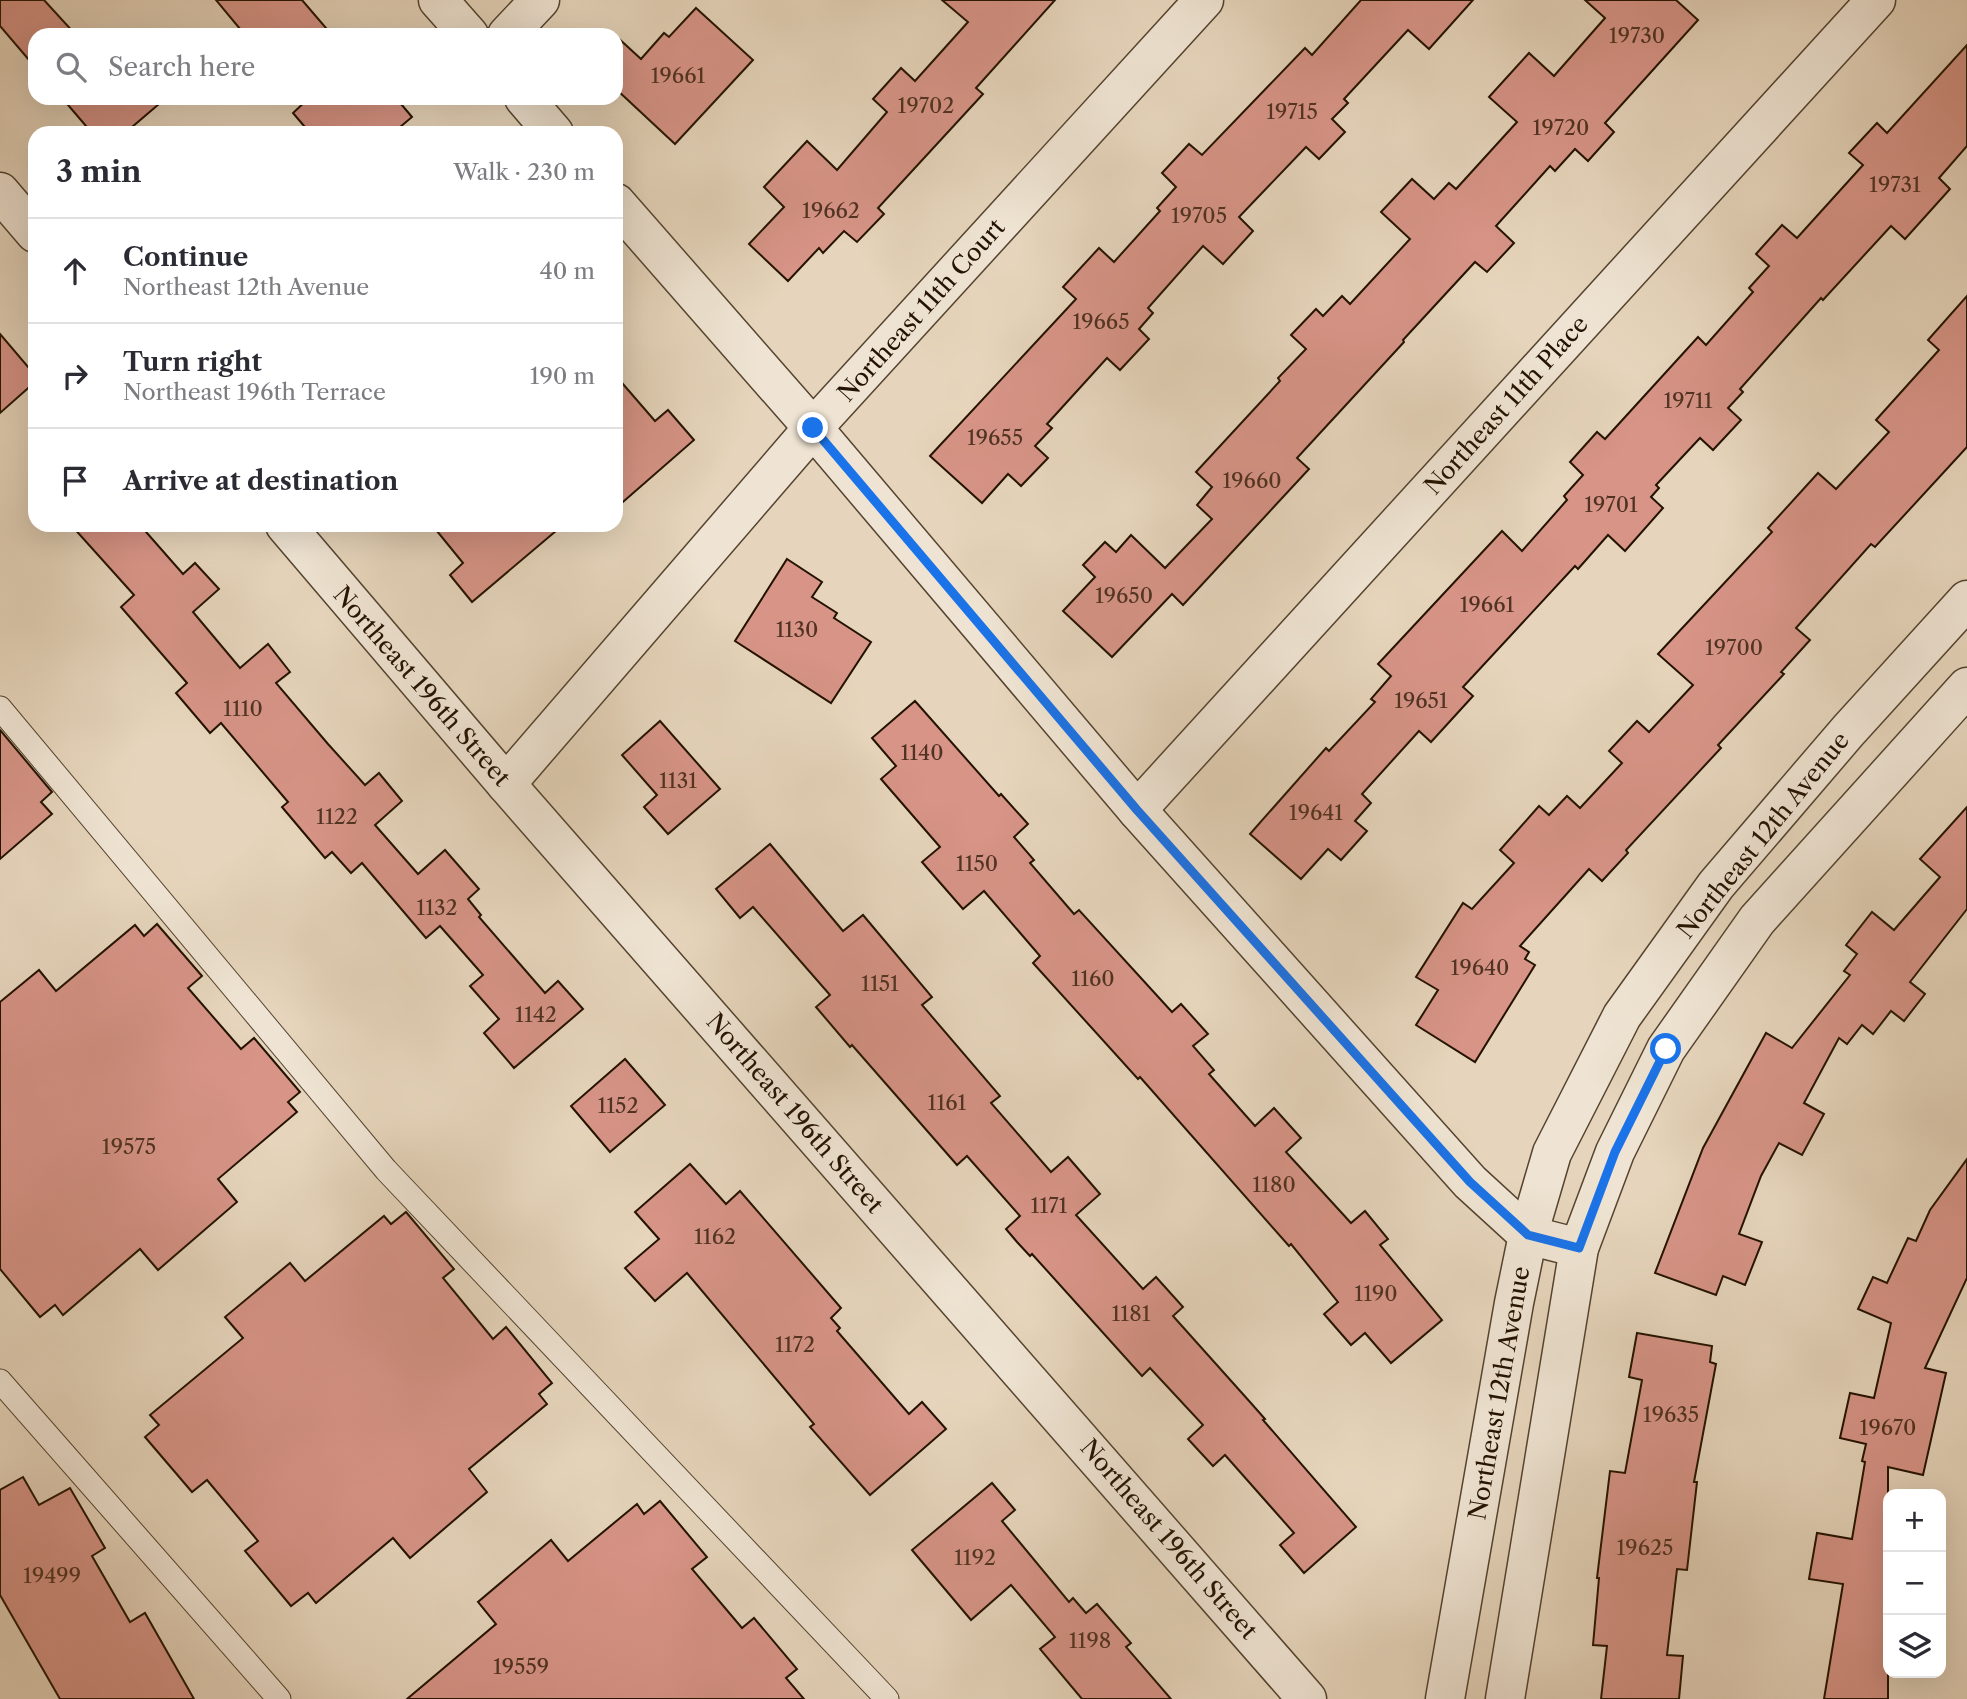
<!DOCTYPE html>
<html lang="en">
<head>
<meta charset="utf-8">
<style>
	body { margin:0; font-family:"Libre Caslon Text",serif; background:#f2f2f3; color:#2b2b33 }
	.controls { position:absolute; right:21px; bottom:21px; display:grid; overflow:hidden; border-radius:14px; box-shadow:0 7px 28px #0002 }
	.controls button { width:63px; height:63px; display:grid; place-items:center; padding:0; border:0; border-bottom:2px solid #e1e1e2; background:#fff; color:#2b2b33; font:35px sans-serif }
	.stop { position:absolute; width:21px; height:21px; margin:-16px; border:5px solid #1a73e8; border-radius:50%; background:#fff }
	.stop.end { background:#1a73e8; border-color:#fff; box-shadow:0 2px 7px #0008 }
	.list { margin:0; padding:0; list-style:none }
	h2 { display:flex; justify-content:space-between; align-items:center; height:91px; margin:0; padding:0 28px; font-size:30px }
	h2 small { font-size:23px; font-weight:400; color:#7c7c81 }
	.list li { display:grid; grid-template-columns:46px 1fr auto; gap:21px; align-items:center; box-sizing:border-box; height:105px; padding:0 28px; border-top:2px solid #e1e1e2 }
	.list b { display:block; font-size:26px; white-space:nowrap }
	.list p { margin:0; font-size:23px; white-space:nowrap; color:#7c7c81 }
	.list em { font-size:23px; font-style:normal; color:#7c7c81 }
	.icon { flex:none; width:38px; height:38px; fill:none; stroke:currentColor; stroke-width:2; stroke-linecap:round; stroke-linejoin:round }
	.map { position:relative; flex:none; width:1967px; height:1699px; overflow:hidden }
	.search { position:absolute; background:#fff; box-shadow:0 7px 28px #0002; left:28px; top:28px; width:595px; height:77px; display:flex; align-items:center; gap:18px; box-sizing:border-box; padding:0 24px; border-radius:21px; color:#7c7c81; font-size:26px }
	.panel { position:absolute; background:#fff; box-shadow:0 7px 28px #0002; left:28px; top:126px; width:595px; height:406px; border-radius:21px }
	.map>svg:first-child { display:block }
	.building { fill:#d79487; stroke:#231200; stroke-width:2 }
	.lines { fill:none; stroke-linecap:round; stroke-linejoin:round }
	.service-casing { stroke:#54432f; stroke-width:25 }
	.minor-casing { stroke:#54432f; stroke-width:41 }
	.tertiary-casing { stroke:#54432f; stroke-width:41 }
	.service { stroke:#efe4d3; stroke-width:23 }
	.minor { stroke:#efe4d3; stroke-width:38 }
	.tertiary { stroke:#efe4d3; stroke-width:38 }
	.route { stroke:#1a73e8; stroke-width:9 }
	.labels { text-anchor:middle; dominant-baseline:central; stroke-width:5; stroke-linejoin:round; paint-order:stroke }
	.number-label { font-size:21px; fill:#503222 }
	.street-label { font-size:24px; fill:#231200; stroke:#efe4d3 }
</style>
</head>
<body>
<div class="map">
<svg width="1967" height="1699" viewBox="0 0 1967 1699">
	<rect width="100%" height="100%" fill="#e6d5bc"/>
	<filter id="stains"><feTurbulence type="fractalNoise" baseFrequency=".00286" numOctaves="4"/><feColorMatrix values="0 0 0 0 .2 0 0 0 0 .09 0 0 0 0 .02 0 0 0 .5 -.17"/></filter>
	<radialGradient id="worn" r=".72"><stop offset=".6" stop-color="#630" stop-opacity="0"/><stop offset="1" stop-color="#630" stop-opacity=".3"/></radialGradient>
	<g class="building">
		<polygon points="0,0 44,0 76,35 35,35 35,67 0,26"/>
		<polygon points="216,0 302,0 332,35 245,35"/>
		<polygon points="942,0 1055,0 976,88 983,94 878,208 884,214 857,242 844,231 823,253 819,248 788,281 749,244 784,207 764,187 807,141 837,170 887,112 873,99 901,68 915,81 968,22"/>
		<polygon points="1361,0 1473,0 1429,49 1408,30 1344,99 1348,103 1332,119 1345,132 1319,159 1306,147 1239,217 1253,231 1223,264 1203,246 1148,308 1153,313 1139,329 1149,339 1120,370 1107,358 1047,424 1052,428 1035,446 1048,458 1021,486 1008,474 982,503 930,456 1076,299 1063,287 1099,248 1114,262 1160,211 1157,208 1176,187 1162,173 1176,158 1189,144 1202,155 1305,48 1312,55"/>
		<polygon points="1585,0 1676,0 1698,20 1605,123 1614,132 1588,161 1575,149 1555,171 1550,166 1496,226 1514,243 1487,272 1475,262 1403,340 1404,342 1297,458 1309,469 1183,605 1172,594 1112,657 1063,611 1095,577 1083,565 1105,542 1116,552 1131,535 1165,568 1212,519 1197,505 1212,487 1196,472 1280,381 1278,378 1306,349 1291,335 1316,309 1323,316 1342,296 1350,304 1410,239 1381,212 1412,179 1434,199 1449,183 1456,189 1517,122 1489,97 1529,53 1554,76 1605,18"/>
		<polygon points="696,8 753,60 675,144 616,89 616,36 641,59 664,33 669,37"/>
		<polygon points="1967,45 1967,146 1939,178 1950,189 1905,239 1891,226 1823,300 1821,298 1740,389 1743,392 1728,408 1741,420 1713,450 1700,438 1656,485 1659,488 1651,497 1663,508 1625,551 1608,535 1578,569 1575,566 1463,687 1473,696 1431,742 1419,731 1362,794 1371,803 1355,821 1367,831 1341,860 1328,849 1301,879 1250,834 1326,748 1329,751 1375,702 1371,699 1391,676 1378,664 1502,531 1522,551 1567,500 1564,496 1583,475 1570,462 1597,432 1605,439 1698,337 1706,345 1753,292 1749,288 1769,266 1756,254 1782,225 1797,238 1863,165 1849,153 1877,123 1887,133"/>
		<polygon points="62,98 166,98 125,133 92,133"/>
		<polygon points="309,98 396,98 412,117 393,133 310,133 293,113"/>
		<polygon points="1967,296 1967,447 1875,547 1871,544 1796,628 1810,640 1781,672 1784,674 1718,745 1721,748 1626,850 1628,853 1602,881 1589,869 1520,946 1529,952 1525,959 1535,965 1475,1062 1416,1025 1438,990 1416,977 1463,903 1472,909 1514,863 1500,850 1539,806 1549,815 1567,796 1580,808 1622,763 1609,751 1637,721 1649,732 1693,685 1658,654 1772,532 1768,528 1818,473 1836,489 1889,432 1876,420 1939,350 1928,340"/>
		<polygon points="0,334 35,375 35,382 0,413"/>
		<polygon points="616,376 655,421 668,410 694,440 616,508"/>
		<polygon points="71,525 140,525 183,574 195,563 219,589 193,612 240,668 268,644 290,672 276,683 328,744 365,785 379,773 402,801 375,825 418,874 445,850 479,889 468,899 481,915 479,917 545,993 558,981 583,1009 514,1068 484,1033 499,1019 470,986 483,975 440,926 426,938 362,863 351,873 332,852 325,858 282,807 288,802 221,723 210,733 176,693 187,683 121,607 134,595"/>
		<polygon points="432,525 563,525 472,602 450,575 463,563"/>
		<polygon points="787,559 822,582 812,597 837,613 834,618 871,642 831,703 735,641"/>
		<polygon points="915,701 999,796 1001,794 1028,824 1014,837 1034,860 1030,863 1074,914 1079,910 1172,1012 1181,1004 1208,1034 1193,1046 1214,1070 1209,1074 1255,1126 1274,1108 1301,1138 1286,1152 1351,1223 1365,1211 1388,1239 1380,1245 1442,1320 1391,1363 1365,1333 1351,1345 1324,1314 1338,1302 1291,1244 1289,1246 1140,1077 1138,1079 1033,963 1040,956 984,891 963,909 922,862 940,847 881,779 896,766 872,738"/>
		<polygon points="660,721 720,789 668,834 644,807 657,795 622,755"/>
		<polygon points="0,730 52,792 41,802 52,814 0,859"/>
		<polygon points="1967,807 1967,909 1910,982 1925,994 1904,1021 1891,1011 1873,1034 1862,1025 1847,1044 1839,1038 1804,1103 1824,1114 1802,1155 1779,1143 1761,1176 1739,1234 1762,1242 1745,1285 1723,1276 1716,1295 1655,1273 1703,1148 1766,1033 1792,1048 1850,975 1844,971 1857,954 1846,945 1872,912 1894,930 1940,877 1920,859"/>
		<polygon points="770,844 843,931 863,915 932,997 922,1005 1000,1096 991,1103 1051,1172 1068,1157 1100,1194 1076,1215 1143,1289 1156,1277 1183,1307 1173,1316 1250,1402 1265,1419 1263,1420 1356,1527 1304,1573 1280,1545 1294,1533 1225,1455 1213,1466 1188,1439 1203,1425 1150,1368 1142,1376 1032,1254 1030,1256 1017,1242 1006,1229 1020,1216 967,1156 957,1165 852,1045 850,1047 816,1007 830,995 753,907 740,918 716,889"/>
		<polygon points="157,924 202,976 188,988 241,1049 254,1038 300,1092 288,1102 297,1112 218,1179 237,1202 158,1270 140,1249 63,1315 55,1305 40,1317 0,1269 0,1002 39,970 56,991 135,925 144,936"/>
		<polygon points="625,1059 665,1105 610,1152 571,1106"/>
		<polygon points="1967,1159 1967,1278 1925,1368 1946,1373 1923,1475 1888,1467 1888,1699 1824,1699 1843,1584 1809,1579 1817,1533 1852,1539 1865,1462 1862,1461 1866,1444 1840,1438 1850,1393 1874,1398 1891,1323 1858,1309 1873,1277 1887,1283 1908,1238 1916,1241 1930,1210"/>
		<polygon points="690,1164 726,1204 740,1191 841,1308 831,1318 840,1328 837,1331 909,1414 922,1402 946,1429 870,1495 810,1427 814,1424 687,1273 655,1301 625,1268 659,1239 635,1212"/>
		<polygon points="406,1212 454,1269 443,1278 493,1339 506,1327 552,1383 539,1394 547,1404 469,1469 487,1492 410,1558 393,1538 316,1603 308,1593 291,1606 245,1551 258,1541 207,1480 192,1492 145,1437 159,1425 150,1415 243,1338 225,1317 290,1263 305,1281 384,1216 391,1224"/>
		<polygon points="1637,1333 1712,1346 1710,1362 1716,1364 1694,1482 1697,1482 1687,1570 1677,1569 1667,1655 1683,1656 1679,1699 1601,1699 1607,1646 1593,1645 1599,1578 1597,1578 1610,1471 1625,1473 1642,1380 1629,1377"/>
		<polygon points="23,1477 39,1505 70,1488 105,1548 92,1556 130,1622 145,1613 194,1699 60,1699 0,1595 0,1490"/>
		<polygon points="992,1483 1015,1510 1002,1521 1069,1602 1073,1598 1086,1613 1097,1604 1131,1643 1126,1647 1171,1699 1082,1699 1040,1649 1055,1637 1011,1585 971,1620 912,1550"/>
		<polygon points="660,1501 707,1557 692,1569 742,1628 754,1618 797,1669 786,1678 804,1699 407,1699 496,1624 478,1602 551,1540 568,1561 637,1504 644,1514"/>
	</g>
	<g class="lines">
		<defs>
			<g id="service">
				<polyline points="0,708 386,1170 887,1699"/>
				<polyline points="0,1381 279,1699"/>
			</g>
			<g id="minor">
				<polyline points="438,0 469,35"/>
				<polyline points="507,35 540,0"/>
				<polyline points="524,98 554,133"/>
				<polyline points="0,192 35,233"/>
				<polyline points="616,203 813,428 1137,810 1470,1182 1528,1235 1579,1248"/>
				<polyline points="285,525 506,784 1307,1699"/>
				<polyline points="506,784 813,428 1204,0"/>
				<polyline points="1137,810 1876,0"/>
			</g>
			<g id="tertiary">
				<polyline points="1445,1699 1514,1303 1528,1235 1552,1153 1622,1016 1716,885 1848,731 1967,600"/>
				<polyline points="1505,1699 1579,1248 1615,1152 1666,1049 1757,920 1967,687"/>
			</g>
		</defs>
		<use href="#service" class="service-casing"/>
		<use href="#minor" class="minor-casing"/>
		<use href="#tertiary" class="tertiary-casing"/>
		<use href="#service" class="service"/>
		<use href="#minor" class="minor"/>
		<use href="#tertiary" class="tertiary"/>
	</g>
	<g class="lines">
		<polyline class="route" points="813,428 1137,810 1470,1182 1528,1235 1579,1248 1615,1152 1666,1049"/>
	</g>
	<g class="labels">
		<g class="number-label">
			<text x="1637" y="35">19730</text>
			<text x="678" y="75">19661</text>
			<text x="926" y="105">19702</text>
			<text x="1292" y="111">19715</text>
			<text x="1561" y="127">19720</text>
			<text x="1895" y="184">19731</text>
			<text x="831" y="210">19662</text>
			<text x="1199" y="215">19705</text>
			<text x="1101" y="321">19665</text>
			<text x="1688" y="400">19711</text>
			<text x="995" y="437">19655</text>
			<text x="1252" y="480">19660</text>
			<text x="1611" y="504">19701</text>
			<text x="1124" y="595">19650</text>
			<text x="1487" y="604">19661</text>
			<text x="797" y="629">1130</text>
			<text x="1734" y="647">19700</text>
			<text x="1421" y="700">19651</text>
			<text x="243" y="708">1110</text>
			<text x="922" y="752">1140</text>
			<text x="678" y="780">1131</text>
			<text x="1316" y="812">19641</text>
			<text x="337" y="816">1122</text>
			<text x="977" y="863">1150</text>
			<text x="437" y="907">1132</text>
			<text x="1480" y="967">19640</text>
			<text x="1093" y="978">1160</text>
			<text x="880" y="983">1151</text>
			<text x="536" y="1014">1142</text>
			<text x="947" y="1102">1161</text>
			<text x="618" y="1105">1152</text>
			<text x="129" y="1146">19575</text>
			<text x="1274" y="1184">1180</text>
			<text x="1049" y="1205">1171</text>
			<text x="715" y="1236">1162</text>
			<text x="1376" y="1293">1190</text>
			<text x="1131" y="1313">1181</text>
			<text x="795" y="1344">1172</text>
			<text x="1671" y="1414">19635</text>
			<text x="1888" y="1427">19670</text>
			<text x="1645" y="1547">19625</text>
			<text x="975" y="1557">1192</text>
			<text x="52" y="1575">19499</text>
			<text x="1090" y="1640">1198</text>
			<text x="521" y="1666">19559</text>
		</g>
		<g class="street-label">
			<text transform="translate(921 310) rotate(-48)">Northeast 11th Court</text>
			<text transform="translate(1506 405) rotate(-48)">Northeast 11th Place</text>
			<text transform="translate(422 686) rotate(49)">Northeast 196th Street</text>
			<text transform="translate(1763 835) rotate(-51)">Northeast 12th Avenue</text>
			<text transform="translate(795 1113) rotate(49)">Northeast 196th Street</text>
			<text transform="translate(1499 1393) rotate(-80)">Northeast 12th Avenue</text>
			<text transform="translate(1169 1539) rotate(49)">Northeast 196th Street</text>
		</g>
	</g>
	<rect width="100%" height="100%" filter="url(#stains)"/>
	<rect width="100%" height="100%" fill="url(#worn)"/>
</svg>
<div class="controls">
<button>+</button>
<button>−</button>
<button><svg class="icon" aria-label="layers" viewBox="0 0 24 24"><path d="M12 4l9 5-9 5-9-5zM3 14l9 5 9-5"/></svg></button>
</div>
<div class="stop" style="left:1666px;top:1049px"></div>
<div class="stop end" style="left:813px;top:428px"></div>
<div class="search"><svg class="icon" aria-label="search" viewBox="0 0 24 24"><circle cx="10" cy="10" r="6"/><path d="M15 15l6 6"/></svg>Search here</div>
<section class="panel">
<h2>3 min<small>Walk · 230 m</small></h2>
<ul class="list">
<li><svg class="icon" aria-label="ahead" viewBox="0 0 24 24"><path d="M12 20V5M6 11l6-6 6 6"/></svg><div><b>Continue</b><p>Northeast 12th Avenue</p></div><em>40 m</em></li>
<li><svg class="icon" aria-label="right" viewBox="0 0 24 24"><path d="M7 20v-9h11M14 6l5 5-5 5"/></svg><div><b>Turn right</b><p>Northeast 196th Terrace</p></div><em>190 m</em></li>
<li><svg class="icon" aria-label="arrive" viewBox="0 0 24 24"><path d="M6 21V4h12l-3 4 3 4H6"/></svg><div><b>Arrive at destination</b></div></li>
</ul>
</section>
</div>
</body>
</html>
